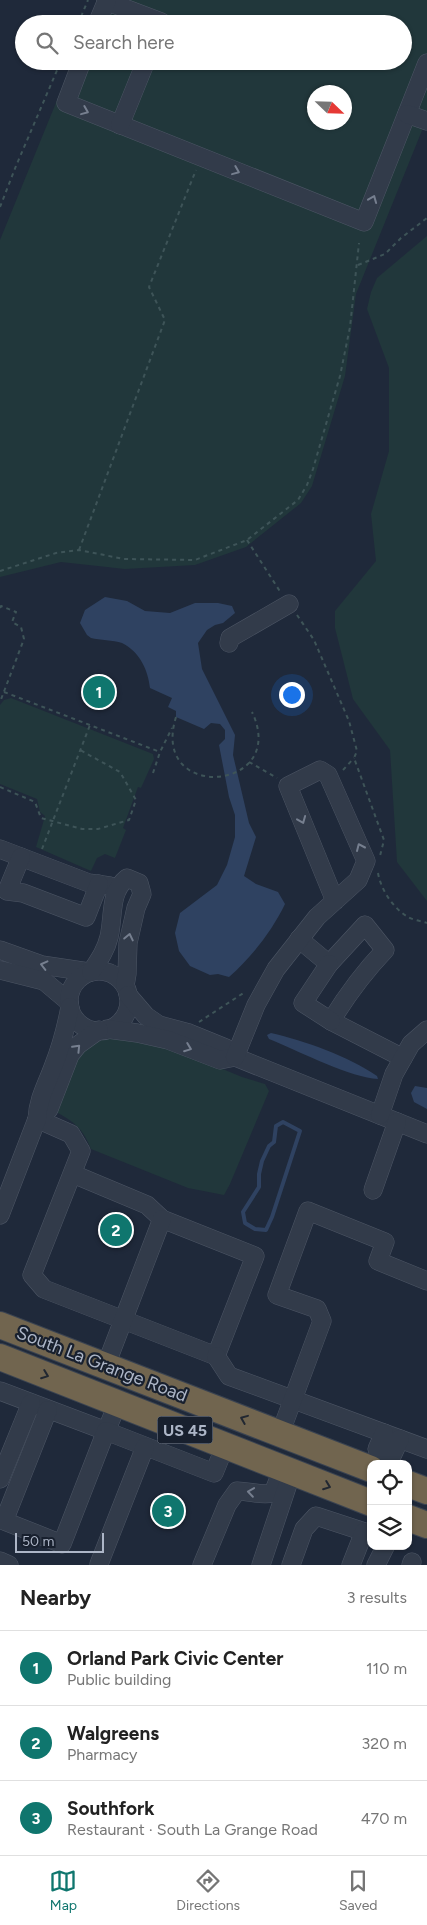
<!DOCTYPE html>
<html lang="en">
<head>
<meta charset="utf-8">
<style>
	body { margin:0; font-family:Figtree,sans-serif; background:#f2f2f2; color:#222 }
	.controls { position:absolute; right:15px; bottom:15px; display:grid; overflow:hidden; border-radius:10px; box-shadow:0 1px 4px #0004 }
	.controls button { width:45px; height:45px; display:grid; place-items:center; padding:0; border:0; border-bottom:1px solid #e0e0e0; background:#fff; color:#222; font:25px sans-serif }
	.compass { position:absolute; left:307px; top:85px; width:45px; height:45px; border-radius:50%; background:#fff; box-shadow:0 1px 4px #0004; rotate:113deg }
	.scale { position:absolute; left:15px; bottom:12px; width:89px; box-sizing:border-box; padding-left:5px; border:2px solid #adb6c7; border-top:0; font-size:14px; line-height:18px; white-space:nowrap; color:#adb6c7; -webkit-text-stroke:4px #18202e; paint-order:stroke }
	.you { position:absolute; left:291px; top:694px; width:18px; height:18px; margin:-12px; border:4px solid #fff; border-radius:50%; background:#1a73e8; box-shadow:0 0 0 8px #1a73e833 }
	.badge { display:grid; place-items:center; width:32px; height:32px; border-radius:50%; background:#0f766e; color:#fff; font-size:16px; font-weight:700 }
	.pin { position:absolute; translate:-50% -50%; border:2px solid #fff; box-shadow:0 1px 5px #0006 }
	.list { margin:0; padding:0; list-style:none }
	h2 { display:flex; justify-content:space-between; align-items:center; height:65px; margin:0; padding:0 20px; font-size:21px }
	h2 small { font-size:16px; font-weight:400; color:#767676 }
	.list li { display:grid; grid-template-columns:32px 1fr auto; gap:15px; align-items:center; box-sizing:border-box; height:75px; padding:0 20px; border-top:1px solid #e0e0e0 }
	.list b { display:block; font-size:19px; white-space:nowrap }
	.list p { margin:0; font-size:16px; white-space:nowrap; color:#767676 }
	.list em { font-size:16px; font-style:normal; color:#767676 }
	.icon { flex:none; width:28px; height:28px; fill:none; stroke:currentColor; stroke-width:2; stroke-linecap:round; stroke-linejoin:round }
	.map { position:relative; flex:none; width:427px; height:1565px; overflow:hidden }
	.search { position:absolute; background:#fff; box-shadow:0 1px 4px #0004; left:15px; right:15px; top:15px; height:55px; display:flex; align-items:center; gap:12px; box-sizing:border-box; padding:0 18px; border-radius:28px; color:#767676; font-size:19px }
	.sheet { height:290px; background:#fff }
	nav { display:flex; justify-content:space-around; align-items:center; box-sizing:border-box; height:70px; border-top:1px solid #e0e0e0; background:#fff; font-size:14px; color:#767676 }
	nav a { display:grid; justify-items:center; gap:2px }
	nav .on { color:#0f766e }
	.map>svg:first-child { display:block }
	.green { fill:#21373b; fill-rule:evenodd }
	.water { fill:#2f4261 }
	.lines { fill:none; stroke-linecap:round; stroke-linejoin:round }
	.stream { stroke:#2f4261; stroke-width:4 }
	.minor-casing { stroke:#4d5665; stroke-width:19 }
	.highway-casing { stroke:#3a4351; stroke-width:28 }
	.path { stroke:#3e5458; stroke-width:2; stroke-dasharray:4 4; stroke-linecap:butt }
	.minor { stroke:#323b4a; stroke-width:18 }
	.highway { stroke:#71654f; stroke-width:26 }
	.oneway { stroke:#767f8f }
	.oneway2 { stroke:#212731 }
	.labels { text-anchor:middle; dominant-baseline:central; stroke-width:4.5; stroke-linejoin:round; paint-order:stroke }
	.shield { fill:#18202e; stroke:#808999; stroke-width:1 }
	.shield-label { font-size:16px; font-weight:bold; fill:#adb6c7 }
	.street-label { font-size:18px; fill:#adb6c7; stroke:#18202e }
</style>
</head>
<body>
<div class="map">
<svg width="427" height="1565" viewBox="0 0 427 1565">
	<rect width="100%" height="100%" fill="#1f293a"/>
	<g class="green">
		<path d="M98 0H427V118L356 294 345 376 312 486 301 503 246 547 195 565 125 569 61 562 0 577V240L73 61H403V24H89ZM314 92H344V122H314Z"/>
		<polygon points="427,236 427,901 397,862 390,750 353,699 335,628 335,611 376,561 371,514 389,451 389,368 367,309 371,292 377,278"/>
		<polygon points="11,698 153,754 154,759 141,788 138,787 123,828 126,830 115,858 105,854 97,858 91,871 36,847 45,816 40,812 37,799 0,784 0,705 4,700"/>
		<path d="M117 1036 162 1044 242 1077 265 1084 269 1091 230 1184 224 1195 188 1188 91 1149C83 1128 74 1122 56 1112 64 1093 74 1057 90 1045 98 1040 108 1038 117 1036Z"/>
	</g>
	<g class="water">
		<path d="M105 597 127 601 145 611 170 613 195 603H218L232 606 235 613 223 623 215 625 207 630 198 643 202 669 235 735 233 755 249 823 256 837 244 876 256 884 278 892 285 904C272 931 251 958 229 977L218 974 210 975 190 966 179 951 175 933 180 913 217 885 227 865 235 837V815L229 797 219 745 225 739V730L220 724 211 723 204 729 176 717V711L168 707 172 698 150 688C148 670 140 652 122 643 113 640 100 640 91 638L87 635 80 623 85 610Z"/>
		<path d="M271 1033C305 1041 348 1056 377 1076L378 1079C352 1078 300 1052 274 1041L269 1039 267 1035Z"/>
		<polygon points="415,1086 427,1088 427,1109 414,1102 411,1093"/>
	</g>
	<g class="lines">
		<polygon class="stream" points="283,1122 300,1131 272,1217 266,1230 255,1229 245,1223 243,1212 259,1187 259,1174 262,1161 269,1146 274,1142 276,1126"/>
		<defs>
			<g id="minor">
				<polyline points="106,1 161,22 161,24"/>
				<polyline points="97,24 107,0"/>
				<polyline points="82,61 66,103 364,222 427,63"/>
				<polyline points="407,114 427,121"/>
				<polyline points="120,125 146,61"/>
				<polyline points="229,643 230,638 289,604"/>
				<polyline points="0,849 89,883 110,886"/>
				<polyline points="21,857 7,891 23,893 86,917 99,884"/>
				<path d="M299 939 329 964 365 925 385 950C364 972 347 995 331 1021L403 1058"/>
				<polyline points="0,950 42,965 89,972"/>
				<polyline points="329,964 303,1003 331,1021"/>
				<polyline points="0,970 44,981 69,1002"/>
				<circle cx="99" cy="1001" r="30"/>
				<path d="M91 972C99 960 106 950 109 937 114 916 109 892 127 878L139 883 142 894 136 908 128 943 127 974 125 986"/>
				<polyline points="128,995 146,1016 159,1025 189,1033 226,1048 235,1057 427,1134"/>
				<polyline points="107,1029 137,1033 168,1040 220,1060 235,1057"/>
				<polyline points="235,1057 256,1005 276,969 317,917 358,880 366,861 328,775 320,770 288,786 335,901"/>
				<polyline points="380,1115 394,1074 411,1044 427,1030"/>
				<polyline points="37,1119 71,1134 81,1151 32,1275 44,1289 216,1356 255,1256 162,1219 147,1205 73,1174"/>
				<polyline points="37,1119 49,1109 70,1055 78,1045 99,1030"/>
				<polyline points="373,1190 397,1122"/>
				<path d="M0 1215 37 1119C38 1099 46 1086 53 1067 61 1047 66 1028 70 1007"/>
				<polyline points="216,1356 229,1376 427,1449"/>
				<polyline points="106,1365 162,1219"/>
				<polyline points="0,1391 106,1431 118,1403"/>
				<polyline points="48,1410 4,1521 62,1544 106,1431 214,1473 225,1446"/>
				<polyline points="384,1433 377,1449 381,1459 392,1456 400,1439"/>
				<polyline points="280,1434 322,1321 317,1309 277,1295 308,1211 385,1242 378,1261 427,1281"/>
				<polyline points="0,1479 31,1403"/>
				<polyline points="0,1561 9,1565"/>
				<polyline points="99,1564 145,1447"/>
				<path d="M202 1565 227 1505 237 1491C249 1491 261 1496 273 1493L283 1468"/>
				<polyline points="261,1565 290,1478"/>
				<polyline points="291,1565 304,1529 316,1516 371,1534"/>
				<polyline points="351,1565 364,1532"/>
				<polyline points="376,1565 385,1547"/>
				<polyline points="411,1565 412,1562"/>
			</g>
			<g id="highway">
				<polyline points="0,1325 371,1469"/>
				<polyline points="0,1357 371,1503"/>
				<polyline points="408,1484 427,1491"/>
				<polyline points="408,1518 427,1525"/>
			</g>
		</defs>
		<use href="#minor" class="minor-casing"/>
		<use href="#highway" class="highway-casing"/>
		<g class="path">
			<polyline points="78,24 88,0"/>
			<polyline points="0,207 16,166 61,61"/>
			<polyline points="358,265 385,254 401,238 427,218"/>
			<polyline points="247,540 281,593"/>
			<polyline points="79,550 165,320 149,287 196,170"/>
			<polyline points="0,571 56,553 79,550 124,559 195,560 247,540 298,500 307,485 313,469 340,376 350,327 359,243"/>
			<polyline points="0,608 1,606 16,612 12,622 21,627 24,639 0,702"/>
			<polyline points="297,615 314,640 349,721 357,751 354,758 384,840 380,856"/>
			<polyline points="4,692 160,752"/>
			<path d="M176 717C149 803 290 792 252 712"/>
			<polyline points="249,762 277,778"/>
			<polyline points="343,770 354,758"/>
			<polyline points="153,773 160,752 172,728"/>
			<polyline points="0,787 35,802 41,818 82,829 98,829 129,820 136,800 120,772 80,750"/>
			<polyline points="42,849 90,725"/>
			<path d="M378 873C381 890 393 908 408 917 413 920 421 921 427 923"/>
			<polyline points="199,1022 245,992"/>
		</g>
		<use href="#minor" class="minor"/>
		<use href="#highway" class="highway"/>
	</g>
	<defs><path id="oneway-chevron" d="M-2-3.5L2.5 0L-2 3.5" fill="none" stroke-width="1.6" stroke-linecap="round" stroke-linejoin="round" transform="scale(1.25)"/></defs>
	<g class="oneway">
		<use href="#oneway-chevron" transform="translate(85 111) rotate(22)"/>
		<use href="#oneway-chevron" transform="translate(236 171) rotate(22)"/>
		<use href="#oneway-chevron" transform="translate(373 199) rotate(-68)"/>
		<use href="#oneway-chevron" transform="translate(302 820) rotate(68)"/>
		<use href="#oneway-chevron" transform="translate(360 847) rotate(-114)"/>
		<use href="#oneway-chevron" transform="translate(129 937) rotate(-78)"/>
		<use href="#oneway-chevron" transform="translate(44 965) rotate(-166)"/>
		<use href="#oneway-chevron" transform="translate(77 1048) rotate(-46)"/>
		<use href="#oneway-chevron" transform="translate(188 1048) rotate(21)"/>
		<use href="#oneway-chevron" transform="translate(251 1492) rotate(-172)"/>
	</g>
	<g class="oneway2">
		<use href="#oneway-chevron" transform="translate(45 1375) rotate(21)"/>
		<use href="#oneway-chevron" transform="translate(244 1419) rotate(-158)"/>
		<use href="#oneway-chevron" transform="translate(327 1486) rotate(21)"/>
	</g>
	<g class="labels">
		<rect class="shield" x="157.5" y="1416.5" width="55" height="27" rx="4"/>
		<g class="shield-label">
			<text x="185" y="1430">US 45</text>
		</g>
		<g class="street-label">
			<text transform="translate(102 1364) rotate(21)">South La Grange Road</text>
		</g>
	</g>
</svg>
<div class="controls">
<button><svg class="icon" aria-label="locate" viewBox="0 0 24 24"><circle cx="12" cy="12" r="6"/><path d="M12 2v4M12 18v4M2 12h4M18 12h4"/></svg></button>
<button><svg class="icon" aria-label="layers" viewBox="0 0 24 24"><path d="M12 4l9 5-9 5-9-5zM3 14l9 5 9-5"/></svg></button>
</div>
<svg class="compass" viewBox="-18 -18 36 36"><path d="M0-13l5 13h-10z" fill="#e53935"/><path d="M0 13l5-13h-10z" fill="#767676"/></svg>
<div class="scale">50 m</div>
<div class="you"></div>
<div class="pin badge" style="left:99px;top:692px">1</div>
<div class="pin badge" style="left:116px;top:1230px">2</div>
<div class="pin badge" style="left:168px;top:1511px">3</div>
<div class="search"><svg class="icon" aria-label="search" viewBox="0 0 24 24"><circle cx="10" cy="10" r="6"/><path d="M15 15l6 6"/></svg>Search here</div>
</div>
<section class="sheet">
<h2>Nearby<small>3 results</small></h2>
<ul class="list">
<li><span class="badge">1</span><div><b>Orland Park Civic Center</b><p>Public building</p></div><em>110 m</em></li>
<li><span class="badge">2</span><div><b>Walgreens</b><p>Pharmacy</p></div><em>320 m</em></li>
<li><span class="badge">3</span><div><b>Southfork</b><p>Restaurant · South La Grange Road</p></div><em>470 m</em></li>
</ul>
</section>
<nav>
<a class="on"><svg class="icon" aria-label="map" viewBox="0 0 24 24"><path d="M3 6l6-2 6 2 6-2v14l-6 2-6-2-6 2zM9 4v14M15 6v14"/></svg>Map</a>
<a><svg class="icon" aria-label="directions" viewBox="0 0 24 24"><path d="M12 3l9 9-9 9-9-9zM9 14v-3h6M13 9l2 2-2 2"/></svg>Directions</a>
<a><svg class="icon" aria-label="saved" viewBox="0 0 24 24"><path d="M7 4h10v16l-5-4-5 4z"/></svg>Saved</a>
</nav>
</body>
</html>
